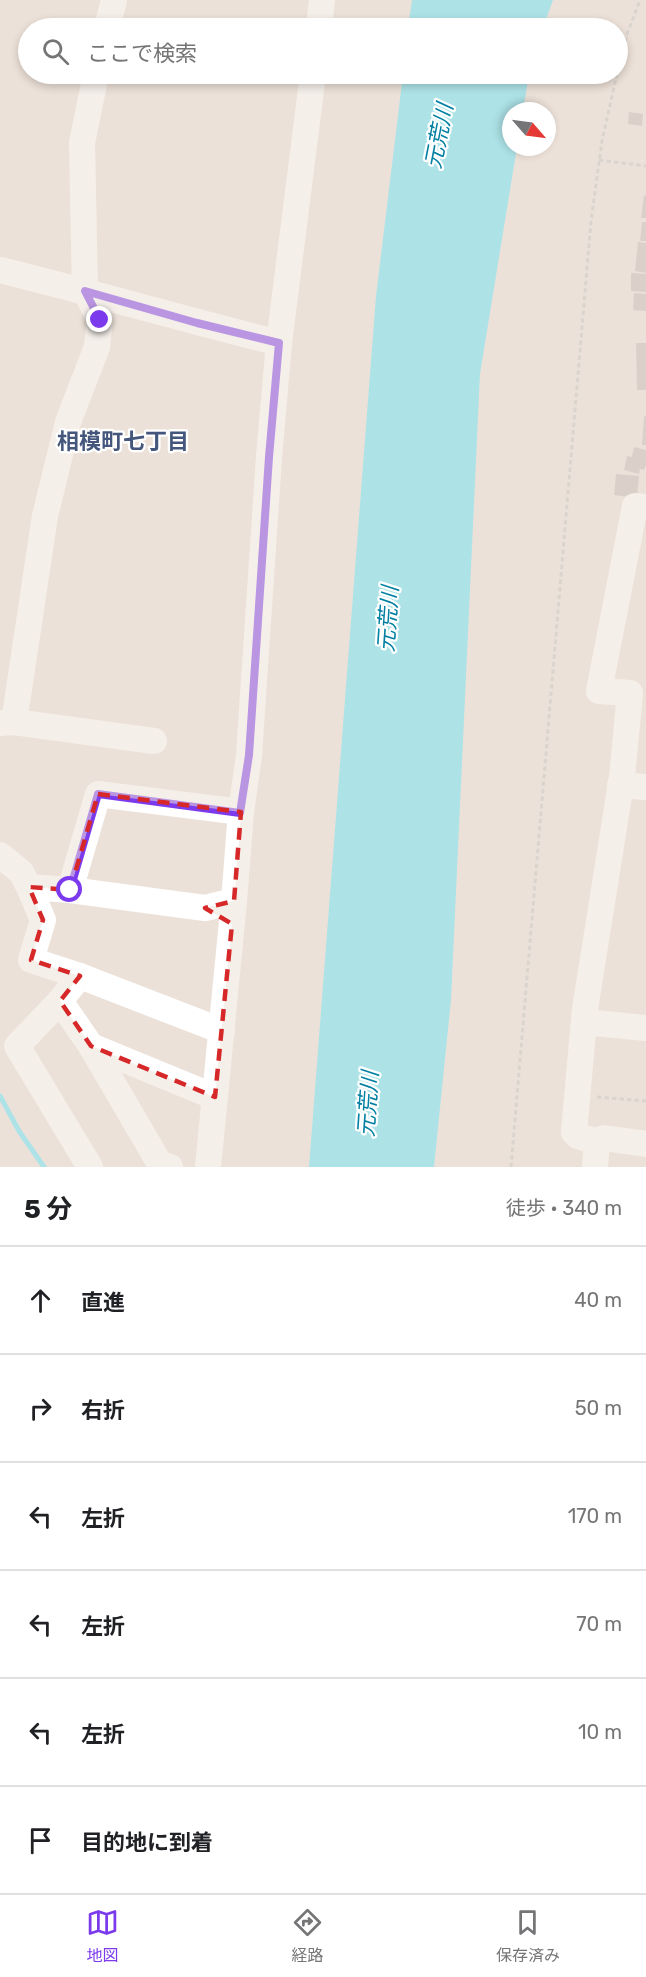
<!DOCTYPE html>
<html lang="ja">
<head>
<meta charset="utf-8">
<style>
	body { margin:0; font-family:Rubik,"Noto Sans JP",sans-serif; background:#f2f2f2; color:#202124 }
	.compass { position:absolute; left:502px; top:102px; width:54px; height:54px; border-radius:50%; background:#fff; box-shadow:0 3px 9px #0003; rotate:118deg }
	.stop { position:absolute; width:18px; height:18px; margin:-14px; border:4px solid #7c3aed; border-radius:50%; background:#fff }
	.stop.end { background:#7c3aed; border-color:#fff; box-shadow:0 2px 6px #0008 }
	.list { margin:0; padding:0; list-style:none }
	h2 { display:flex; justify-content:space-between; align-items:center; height:78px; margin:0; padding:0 24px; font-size:26px }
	h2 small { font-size:20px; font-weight:400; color:#757577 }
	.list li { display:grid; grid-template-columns:39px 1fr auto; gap:18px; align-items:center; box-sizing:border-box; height:108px; padding:0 24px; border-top:2px solid #e0e0e0 }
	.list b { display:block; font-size:22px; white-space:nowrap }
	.list em { font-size:20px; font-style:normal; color:#757577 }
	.icon { flex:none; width:33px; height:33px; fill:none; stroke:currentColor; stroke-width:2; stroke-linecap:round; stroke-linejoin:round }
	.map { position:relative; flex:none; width:646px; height:1167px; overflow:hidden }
	.search { position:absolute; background:#fff; box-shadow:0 3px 9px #0003; left:18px; right:18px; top:18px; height:66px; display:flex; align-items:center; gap:15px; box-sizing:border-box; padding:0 21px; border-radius:33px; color:#757577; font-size:22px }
	.sheet { height:726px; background:#fff }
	nav { display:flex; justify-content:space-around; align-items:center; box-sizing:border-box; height:84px; border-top:2px solid #e0e0e0; background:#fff; font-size:16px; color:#757577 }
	nav a { display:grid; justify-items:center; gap:3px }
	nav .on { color:#7c3aed }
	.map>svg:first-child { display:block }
	.water { fill:#60e4f9 }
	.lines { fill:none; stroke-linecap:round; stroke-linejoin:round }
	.stream { stroke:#60e4f9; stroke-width:5 }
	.building { fill:#c3bbb5 }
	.path { stroke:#c3c3c3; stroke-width:3; stroke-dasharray:4.5 3; stroke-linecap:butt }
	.minor { stroke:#fff; stroke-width:26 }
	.route { stroke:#7c3aed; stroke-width:8 }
	.marked { fill:none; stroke:#d62828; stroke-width:4.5; stroke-dasharray:12 8; stroke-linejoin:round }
	.labels { text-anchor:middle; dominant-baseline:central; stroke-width:4.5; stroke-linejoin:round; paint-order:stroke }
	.water-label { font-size:22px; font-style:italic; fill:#0180a3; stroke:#fff }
	.neighbourhood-label { font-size:22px; font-weight:bold; fill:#45567d; stroke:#fff }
</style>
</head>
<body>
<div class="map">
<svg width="646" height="1167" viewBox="0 0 646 1167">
	<rect width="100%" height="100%" fill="#ece1d8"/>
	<g class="water">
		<polygon points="412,0 553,0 543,28 408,28"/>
		<polygon points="403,74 529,74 523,111 511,111 511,147 517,147 480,374 451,1000 434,1167 309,1167 376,296"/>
	</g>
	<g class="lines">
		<polyline class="stream" points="0,1096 19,1131 44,1167"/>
	</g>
	<g class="building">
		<polygon points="629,112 643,114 642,126 628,124"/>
		<polygon points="644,195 646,196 646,218 641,218"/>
		<polygon points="642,222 646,222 646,241 640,241"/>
		<polygon points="638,242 646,243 646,273 635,271"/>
		<polygon points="631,273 646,274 646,292 631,291"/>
		<polygon points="634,293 646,294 646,311 633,310"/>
		<polygon points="636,343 646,343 646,390 637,390"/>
		<polygon points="644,416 646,416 646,445 642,445"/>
		<polygon points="634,447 646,450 646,465 644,470 640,469 639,474 624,470 627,456 632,457"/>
		<polygon points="616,474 639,476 637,498 614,495"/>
	</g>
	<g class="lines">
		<g class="path">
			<polyline points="618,71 627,34 640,0"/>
			<polyline points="599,160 646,166"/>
			<polyline points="597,1097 646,1101"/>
			<polyline points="511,1167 591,221 602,141 617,74"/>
		</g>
		<g class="minor">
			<polyline points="107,28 114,0"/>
			<polyline points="319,28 322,0"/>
			<path d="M0 270C94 293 186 320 279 343"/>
			<polyline points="14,722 45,516 68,422 97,347 100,319 85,291 82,143 96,74"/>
			<polyline points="0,723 14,722 154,741"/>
			<polyline points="620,785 646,787"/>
			<polyline points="0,855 21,872 29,887 70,890 205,908 234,901"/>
			<polyline points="29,887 43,920 31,960 80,976 222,1031"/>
			<polyline points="70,890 98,794 241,812"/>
			<polyline points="80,976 60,1001 91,1046 160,1164 170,1167"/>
			<polyline points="60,1001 17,1046 90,1167"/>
			<polyline points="584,1022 646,1028"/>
			<polyline points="91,1046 215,1097"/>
			<polyline points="595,1141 604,1138 646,1144"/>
			<polyline points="208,1167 234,901 241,812 249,755 269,457 279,343 313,74"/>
			<polyline points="595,1167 597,1142 578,1136 574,1132 585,1009 622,777 630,693 599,691 635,506 646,507"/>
		</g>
	</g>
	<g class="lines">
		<polyline class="route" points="70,890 98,794 240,813 249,755 269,457 279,343 197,323 85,291 100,320"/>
	</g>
	<path d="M0 0H646V1167H0ZM98 794 241 812 234 901 205 908 232 924 215 1097 91 1046 60 1001 80 976 31 960 43 920 29 887 70 890Z" fill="#ece1d8" fill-opacity=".55" fill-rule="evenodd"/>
	<path class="marked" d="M98 794 241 812 234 901 205 908 232 924 215 1097 91 1046 60 1001 80 976 31 960 43 920 29 887 70 890Z"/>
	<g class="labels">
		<g class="water-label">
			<text transform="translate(439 136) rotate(-79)">元荒川</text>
			<text transform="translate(388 619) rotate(-86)">元荒川</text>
			<text transform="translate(368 1104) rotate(-86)">元荒川</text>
		</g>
		<g class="neighbourhood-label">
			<text x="123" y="441">相模町七丁目</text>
		</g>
	</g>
</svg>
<svg class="compass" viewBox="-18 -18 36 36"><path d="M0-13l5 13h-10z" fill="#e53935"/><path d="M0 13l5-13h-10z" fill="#757577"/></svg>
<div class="stop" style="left:70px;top:890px"></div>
<div class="stop end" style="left:100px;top:320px"></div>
<div class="search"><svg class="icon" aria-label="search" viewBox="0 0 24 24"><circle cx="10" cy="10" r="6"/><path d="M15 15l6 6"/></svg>ここで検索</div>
</div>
<section class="sheet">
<h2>5 分<small>徒歩 · 340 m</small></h2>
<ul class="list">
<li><svg class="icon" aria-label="ahead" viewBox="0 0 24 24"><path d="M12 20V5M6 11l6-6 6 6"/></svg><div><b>直進</b></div><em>40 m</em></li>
<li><svg class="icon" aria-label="right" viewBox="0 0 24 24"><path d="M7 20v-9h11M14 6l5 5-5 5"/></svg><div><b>右折</b></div><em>50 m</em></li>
<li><svg class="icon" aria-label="left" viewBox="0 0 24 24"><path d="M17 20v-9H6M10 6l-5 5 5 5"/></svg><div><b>左折</b></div><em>170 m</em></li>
<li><svg class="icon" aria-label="left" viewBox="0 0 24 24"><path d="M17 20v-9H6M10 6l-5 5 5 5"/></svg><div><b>左折</b></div><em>70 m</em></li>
<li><svg class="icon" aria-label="left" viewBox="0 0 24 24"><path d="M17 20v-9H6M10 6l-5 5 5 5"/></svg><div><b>左折</b></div><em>10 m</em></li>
<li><svg class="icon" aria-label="arrive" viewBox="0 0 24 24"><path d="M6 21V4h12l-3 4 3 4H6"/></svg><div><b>目的地に到着</b></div></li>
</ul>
</section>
<nav>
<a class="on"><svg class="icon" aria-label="map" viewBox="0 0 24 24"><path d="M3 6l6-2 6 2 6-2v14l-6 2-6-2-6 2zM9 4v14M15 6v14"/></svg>地図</a>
<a><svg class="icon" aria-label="directions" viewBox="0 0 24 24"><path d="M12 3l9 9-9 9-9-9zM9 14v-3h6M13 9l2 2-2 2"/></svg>経路</a>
<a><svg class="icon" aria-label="saved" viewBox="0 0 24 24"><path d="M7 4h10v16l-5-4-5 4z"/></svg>保存済み</a>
</nav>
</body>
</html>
